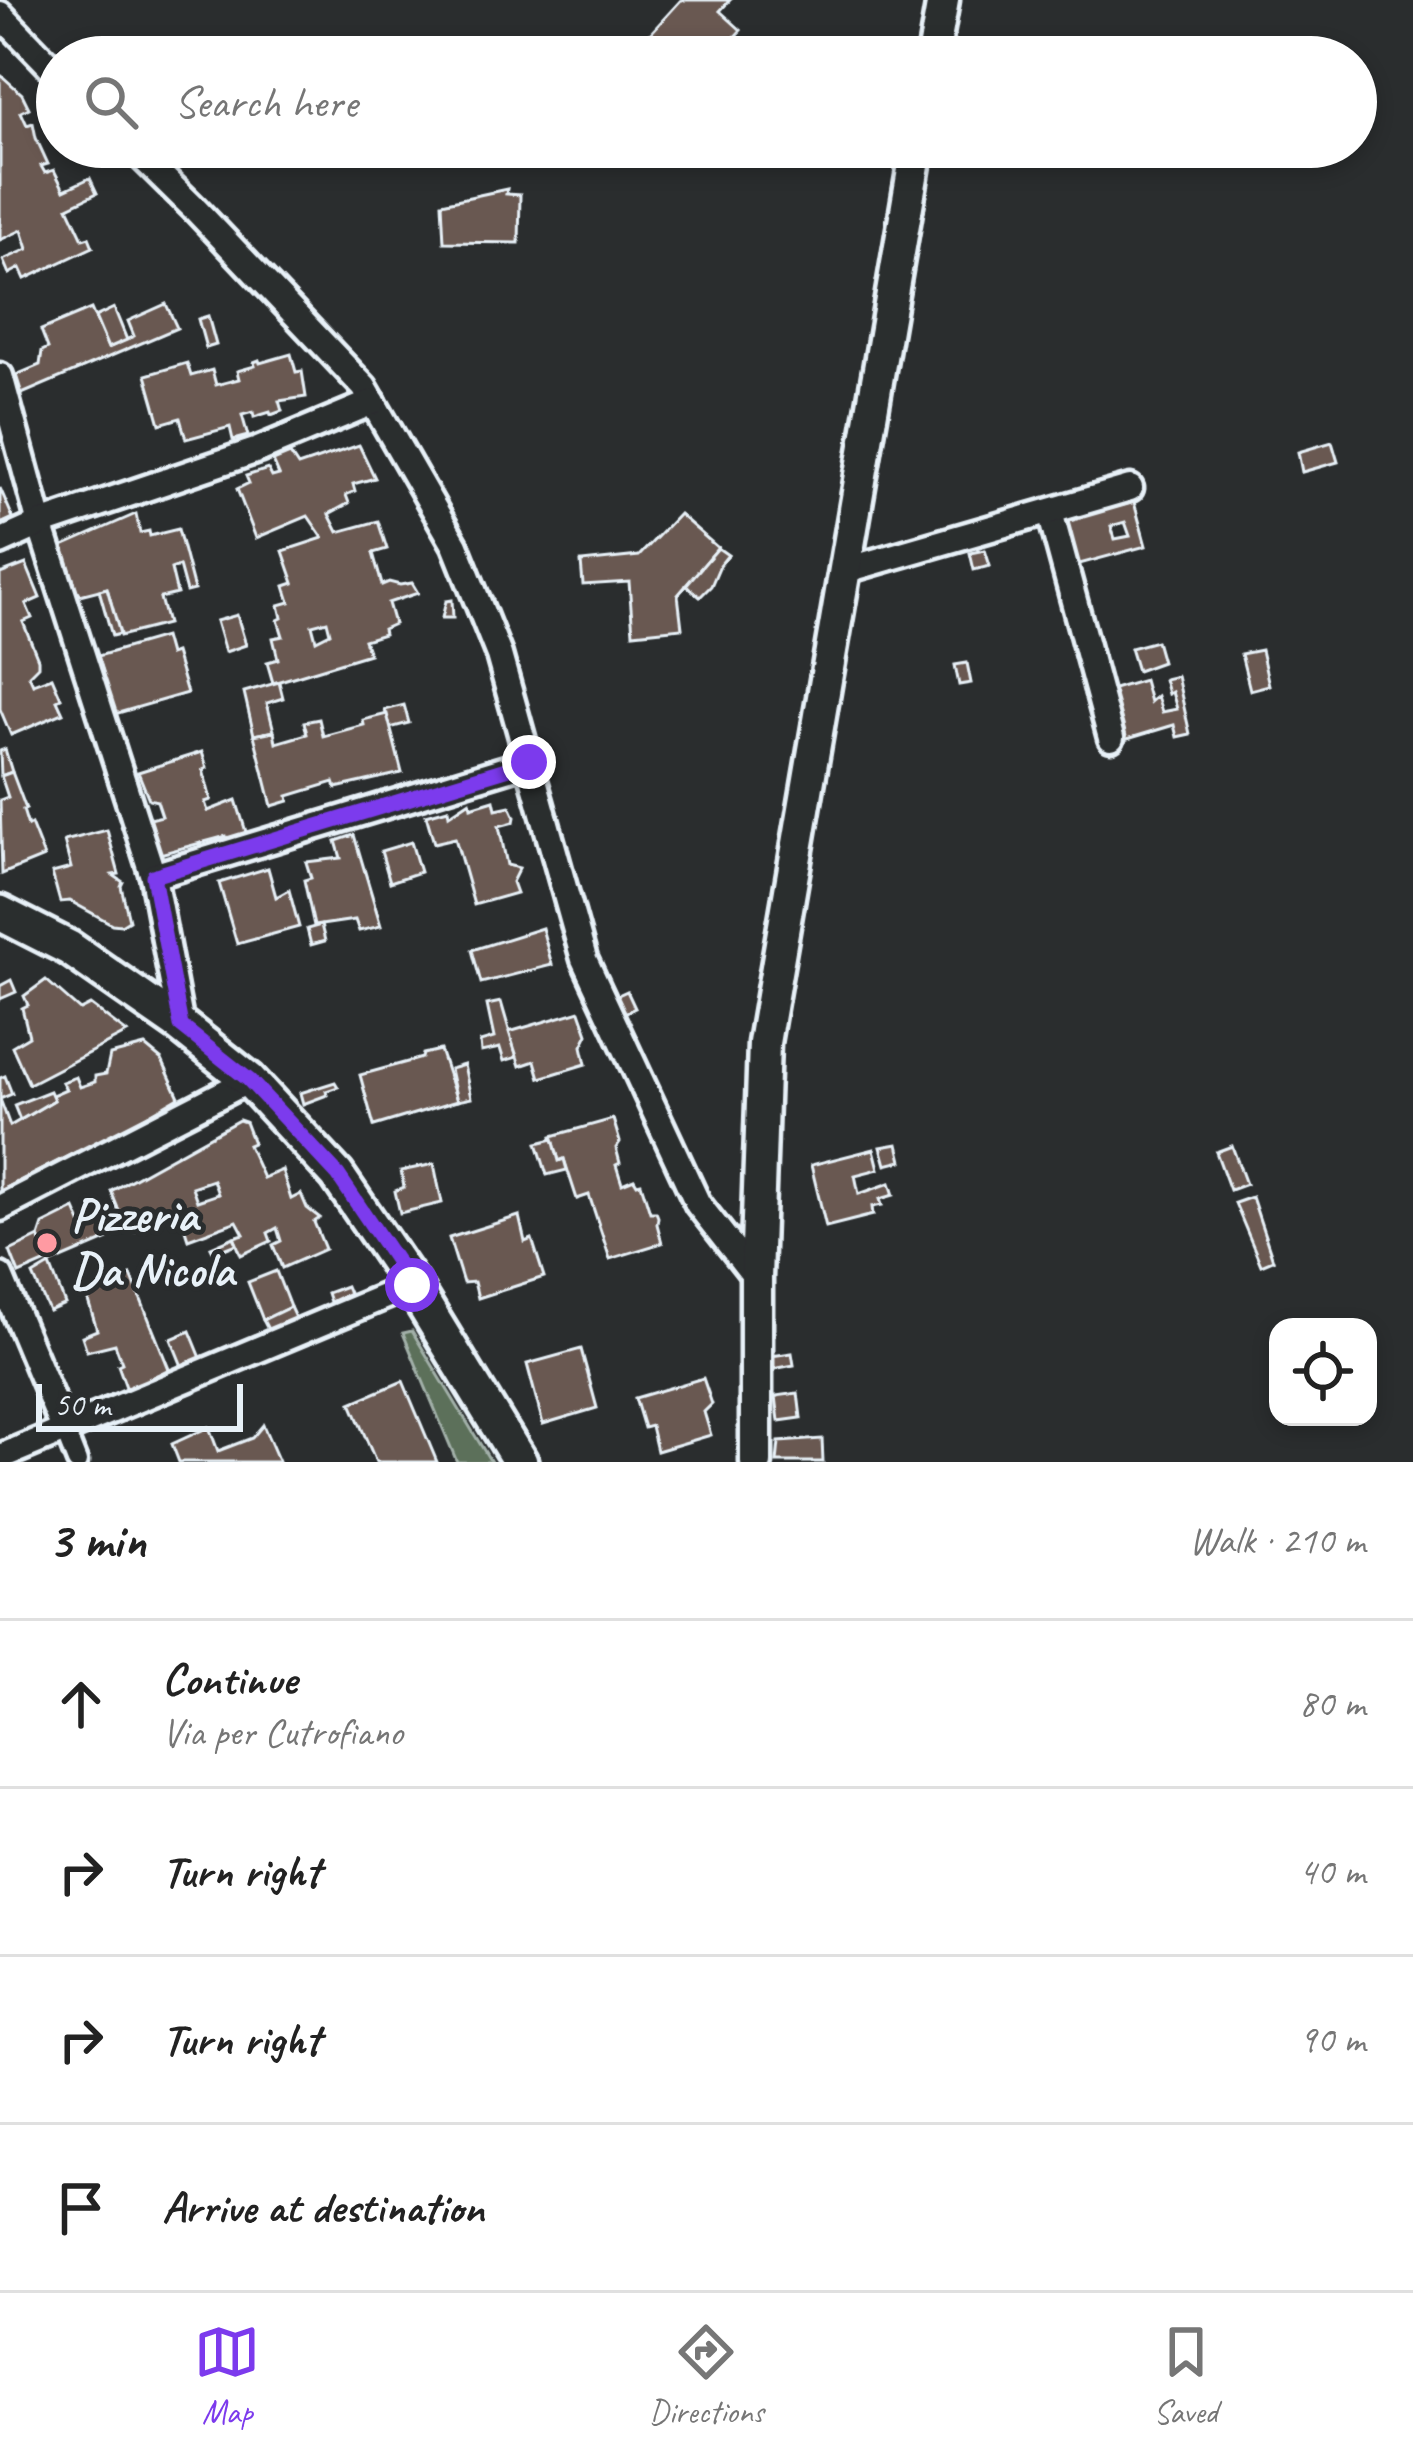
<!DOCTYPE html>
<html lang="en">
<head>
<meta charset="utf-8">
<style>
	body { margin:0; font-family:Caveat,sans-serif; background:#f2f2f2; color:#222 }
	.controls { position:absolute; right:36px; bottom:36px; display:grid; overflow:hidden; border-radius:24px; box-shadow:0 6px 18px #0003 }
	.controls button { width:108px; height:108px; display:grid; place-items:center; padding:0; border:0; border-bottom:3px solid #e0e0e0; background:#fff; color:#222; font:60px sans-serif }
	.scale { position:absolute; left:36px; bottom:30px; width:207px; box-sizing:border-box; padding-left:12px; border:6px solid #e8f1f8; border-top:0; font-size:33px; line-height:42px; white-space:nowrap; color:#e8f1f8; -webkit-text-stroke:9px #2a2d2e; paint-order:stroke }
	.stop { position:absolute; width:36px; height:36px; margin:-27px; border:9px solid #7c3aed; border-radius:50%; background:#fff }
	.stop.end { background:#7c3aed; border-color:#fff; box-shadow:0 3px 12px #0008 }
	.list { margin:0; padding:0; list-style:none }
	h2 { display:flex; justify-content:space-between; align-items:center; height:156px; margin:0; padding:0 48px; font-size:51px }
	h2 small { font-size:39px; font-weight:400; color:#767676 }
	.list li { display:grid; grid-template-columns:78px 1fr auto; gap:36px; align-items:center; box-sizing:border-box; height:168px; padding:0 48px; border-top:3px solid #e0e0e0 }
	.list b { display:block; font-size:45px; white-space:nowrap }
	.list p { margin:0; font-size:39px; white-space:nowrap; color:#767676 }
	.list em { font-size:39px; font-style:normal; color:#767676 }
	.icon { flex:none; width:66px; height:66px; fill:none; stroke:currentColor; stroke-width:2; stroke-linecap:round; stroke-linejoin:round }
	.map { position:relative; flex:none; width:1413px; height:1462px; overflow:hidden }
	.search { position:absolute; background:#fff; box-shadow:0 6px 18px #0003; left:36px; right:36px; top:36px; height:132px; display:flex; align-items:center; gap:30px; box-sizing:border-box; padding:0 42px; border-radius:66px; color:#767676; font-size:45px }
	.sheet { height:828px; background:#fff }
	nav { display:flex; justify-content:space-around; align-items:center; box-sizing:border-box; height:168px; border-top:3px solid #e0e0e0; background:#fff; font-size:33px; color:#767676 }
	nav a { display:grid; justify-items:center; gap:6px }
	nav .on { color:#7c3aed }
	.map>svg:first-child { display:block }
	.green { fill:#5c705a; stroke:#a2b0a9; stroke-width:3 }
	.building { fill:#695951; stroke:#e8f1f8; stroke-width:3; fill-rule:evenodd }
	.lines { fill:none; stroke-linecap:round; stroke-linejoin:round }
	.pedestrian-casing { stroke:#e8f1f8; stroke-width:27 }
	.minor-casing { stroke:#e8f1f8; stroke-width:33 }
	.tertiary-casing { stroke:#e8f1f8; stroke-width:39 }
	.secondary-casing { stroke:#e8f1f8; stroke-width:42 }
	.pedestrian { stroke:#2a2d2e; stroke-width:18 }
	.minor { stroke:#2a2d2e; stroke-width:24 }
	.tertiary { stroke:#2a2d2e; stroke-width:30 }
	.secondary { stroke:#2a2d2e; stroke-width:33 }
	.route { stroke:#7c3aed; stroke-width:15 }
	.poi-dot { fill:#ff9aa2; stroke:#2a2d2e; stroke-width:4.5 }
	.labels { text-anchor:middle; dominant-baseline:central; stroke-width:10; stroke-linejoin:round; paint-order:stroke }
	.poi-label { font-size:48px; font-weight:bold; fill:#e8f1f8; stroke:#2a2d2e; text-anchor:start }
</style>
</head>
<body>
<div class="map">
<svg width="1413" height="1462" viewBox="0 0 1413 1462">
	<rect width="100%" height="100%" fill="#2a2d2e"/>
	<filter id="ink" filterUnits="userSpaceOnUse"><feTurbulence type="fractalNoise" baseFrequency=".00833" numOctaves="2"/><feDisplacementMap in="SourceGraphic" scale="24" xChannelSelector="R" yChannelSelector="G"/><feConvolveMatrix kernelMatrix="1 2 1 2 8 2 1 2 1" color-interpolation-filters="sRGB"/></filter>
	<g filter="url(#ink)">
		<polygon class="green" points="412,1331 491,1462 457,1462 403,1333"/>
		<g class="building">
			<polygon points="681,0 730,0 720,11 741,30 716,57 674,57 650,34"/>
			<polygon points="2,76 22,94 29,108 21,112 27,125 33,123 36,138 48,164 41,166 45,173 54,170 64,190 90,178 97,193 68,207 83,239 89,237 93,247 25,279 20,268 9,274 3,260 28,249 22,230 0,240 0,77"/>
			<polygon points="507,189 506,194 520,195 519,243 444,242 442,203"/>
			<polygon points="166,304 177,328 22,394 16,375 40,365 42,351 48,348 41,330 91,309 108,348 134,336 128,321"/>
			<polygon points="114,308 127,340 108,348 95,317"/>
			<polygon points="208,316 216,345 206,348 198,319"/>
			<polygon points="291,354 296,372 302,371 306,397 279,401 282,411 271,415 270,412 254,417 253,412 242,415 248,436 233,440 230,427 186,439 180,418 160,424 146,375 187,363 191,376 212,370 216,385 239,379 237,371 255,366 254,362 259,360 260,363"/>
			<polygon points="1332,442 1338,462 1302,472 1298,452"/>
			<path d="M359 445 375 478 353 484 355 491 346 495 349 503 329 514 338 532 378 521 387 549 373 553 382 585 389 582 400 585 412 583 418 593 388 603 394 624 383 629 384 634 364 640 369 654 273 683 267 662 278 659 273 638 283 636 278 620 282 618 279 605 290 602 285 586 294 583 283 551 323 538 308 516 256 538 237 489 249 483 246 476 268 469 272 477 279 475 273 461 290 454 298 466ZM327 621 330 633 316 640 312 625Z"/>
			<polygon points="0,488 13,518 0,524"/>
			<path d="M1134 502 1146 546 1076 565 1064 521ZM1125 522 1130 536 1115 539 1111 526Z"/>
			<polygon points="136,514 140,533 149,531 150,536 178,529 194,590 186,592 179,566 171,569 177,594 160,598 167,624 120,636 107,588 80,595 79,592 75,594 63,546"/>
			<polygon points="679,514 718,548 678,595 682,628 633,633 629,582 583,585 581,562 639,556"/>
			<polygon points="718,548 728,555 720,565 711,586 700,597 686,585"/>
			<polygon points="985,550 990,566 974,570 970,553"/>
			<polygon points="26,564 40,598 26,604 32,618 23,622 38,659 38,666 29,675 33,684 52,677 61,698 57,700 63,713 11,735 0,709 0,574"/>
			<polygon points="107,588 120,634 112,636 99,590"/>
			<polygon points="452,600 453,618 442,618 446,601"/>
			<polygon points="237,615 246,645 225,652 216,621"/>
			<polygon points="164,637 169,655 175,653 187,693 115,714 98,656"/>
			<polygon points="1156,641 1162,662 1137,671 1130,648"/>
			<polygon points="1261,650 1269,685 1250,690 1241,654"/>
			<polygon points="967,663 971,683 959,685 955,665"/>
			<polygon points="1177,676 1190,734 1177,737 1174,725 1124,740 1110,690 1144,680 1150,702 1157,696 1162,712 1177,709 1172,692 1168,694 1164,679"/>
			<polygon points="279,682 283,698 267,703 274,731 254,735 244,692"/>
			<polygon points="404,705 409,723 390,728 385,710"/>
			<polygon points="387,714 402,773 336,788 334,782 288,796 289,801 272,806 254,735 274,731 276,743 307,734 304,722 319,719 323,736 364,725 363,720"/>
			<polygon points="5,749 12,772 1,776 0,751"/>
			<polygon points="202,752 207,768 203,770 211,800 205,802 208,811 236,800 247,835 227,841 226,836 160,854 150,819 162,816 157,801 149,799 138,772"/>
			<polygon points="12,772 26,809 23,810 28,826 31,824 44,857 2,874 0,800 8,797 1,776"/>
			<polygon points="494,800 496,809 510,806 515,817 514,822 499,826 507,865 519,868 512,882 516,893 474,905 455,838 434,843 426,815 448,809 449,815 470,801 471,807"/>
			<polygon points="107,830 119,874 113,875 123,882 121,886 129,920 121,925 112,924 70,901 60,902 52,873 71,868 64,841"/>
			<polygon points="354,835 381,926 359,931 355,920 314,926 304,880 311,878 306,862 341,858 336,841"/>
			<polygon points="411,842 420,872 390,882 381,851"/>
			<polygon points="268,868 276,897 289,890 299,927 237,944 219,883"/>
			<polygon points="321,925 325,941 311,945 307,929"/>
			<polygon points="542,928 552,965 481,983 472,950"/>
			<polygon points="11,980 16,992 0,999 0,986"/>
			<polygon points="46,980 80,1010 90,1005 127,1033 29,1084 12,1046 29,1036 22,1008 28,1005 24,996"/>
			<polygon points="627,991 635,1008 622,1014 616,996"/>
			<polygon points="501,1002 517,1057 504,1061 500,1048 481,1052 480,1042 494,1038 487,1005"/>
			<polygon points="580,1011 588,1034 582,1046 586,1064 540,1078 535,1061 520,1066 509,1032"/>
			<polygon points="145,1046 162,1060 179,1097 78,1156 76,1152 0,1191 0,1099 10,1126 54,1100 52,1095 66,1089 62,1082 76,1077 80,1087 95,1082 95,1076 106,1074 110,1055"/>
			<polygon points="440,1050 457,1101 374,1126 360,1075 422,1058 423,1054"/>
			<polygon points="464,1065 471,1098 457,1101 450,1069"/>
			<polygon points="5,1076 12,1094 0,1099 0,1078"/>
			<polygon points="335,1082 338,1087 326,1091 327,1095 303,1104 300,1093"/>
			<polygon points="50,1091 54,1100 20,1120 14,1105"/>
			<polygon points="613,1119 620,1142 616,1148 620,1163 616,1165 622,1184 634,1179 637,1184 641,1183 650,1212 656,1212 658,1217 657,1224 662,1243 610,1259 589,1195 577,1199 564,1159 559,1161 552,1136"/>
			<path d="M239 1120 245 1122 253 1143 248 1145 263 1178 282 1170 291 1199 301 1194 307 1208 320 1218 314 1222 325 1249 282 1268 273 1245 281 1241 277 1228 268 1233 271 1241 241 1255 234 1237 244 1234 237 1221 188 1239 181 1217 174 1219 172 1213 167 1216 165 1208 144 1216 147 1226 131 1233 127 1231 50 1264 39 1237 43 1225 75 1209 82 1225 119 1211 111 1191ZM213 1180 218 1194 197 1201 192 1187Z"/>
			<polygon points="553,1139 559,1161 564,1159 567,1170 547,1175 537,1143"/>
			<polygon points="898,1144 902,1161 886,1165 881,1147"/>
			<polygon points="1232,1146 1246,1184 1230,1190 1216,1152"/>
			<polygon points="874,1149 879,1169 855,1175 859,1194 890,1183 894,1195 880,1199 882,1205 872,1207 873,1215 826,1227 811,1165"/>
			<polygon points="434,1164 442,1203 400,1213 395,1191 404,1187 401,1171"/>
			<polygon points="1252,1197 1273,1260 1261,1265 1235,1203"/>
			<polygon points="519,1216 525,1242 532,1239 544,1277 478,1298 474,1282 463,1283 449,1238"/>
			<polygon points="39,1237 49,1261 19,1274 10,1251"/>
			<polygon points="234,1237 237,1244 214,1253 211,1247"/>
			<polygon points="50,1265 65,1304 49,1311 33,1275"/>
			<polygon points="276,1271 290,1307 263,1320 248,1282"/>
			<polygon points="131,1275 169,1369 127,1390 118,1365 122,1363 115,1344 87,1351 82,1336 97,1330 85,1291"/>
			<polygon points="346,1286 349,1293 330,1302 327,1293"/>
			<polygon points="290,1307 298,1324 272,1337 263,1320"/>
			<polygon points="190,1331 201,1358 182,1366 171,1339"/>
			<polygon points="581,1349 597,1408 543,1424 527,1364"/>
			<polygon points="792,1353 794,1365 773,1369 771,1356"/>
			<polygon points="703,1378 712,1404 704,1412 711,1435 657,1451 651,1426 644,1428 635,1398"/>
			<polygon points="403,1381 437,1462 376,1462 351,1403"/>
			<polygon points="798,1393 801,1418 779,1421 776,1396"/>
			<polygon points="263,1425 279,1462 179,1462 172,1444 209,1427 218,1451 252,1438"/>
			<polygon points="822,1439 823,1462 777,1462 779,1442"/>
		</g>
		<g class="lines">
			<defs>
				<polyline id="pedestrian" points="64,1429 77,1462"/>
				<g id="minor">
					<polyline points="0,14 57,73"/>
					<polyline points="132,147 196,210 364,387 455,545 499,655 584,959 698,1204 756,1278"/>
					<polyline points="0,376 40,524 153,876 181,1026"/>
					<polyline points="1050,512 1111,738"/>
					<polyline points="0,542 40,524 258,450 373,402"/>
					<polyline points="843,571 1130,488"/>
					<polyline points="153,876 529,762"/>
					<polyline points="0,1208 249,1080"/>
					<polyline points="0,1276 64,1429"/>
					<polyline points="0,1457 412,1285"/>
				</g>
				<g id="tertiary">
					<polyline points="933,57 943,0"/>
					<polyline points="756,1462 756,1278 764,1043 917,147"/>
				</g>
				<polyline id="secondary" points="0,913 69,948 181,1026 249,1080 337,1175 412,1285 520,1462"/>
			</defs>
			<use href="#pedestrian" class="pedestrian-casing"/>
			<use href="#minor" class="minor-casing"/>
			<use href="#tertiary" class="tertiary-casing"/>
			<use href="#secondary" class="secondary-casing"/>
			<use href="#pedestrian" class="pedestrian"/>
			<use href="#minor" class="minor"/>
			<use href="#tertiary" class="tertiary"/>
			<use href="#secondary" class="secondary"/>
		</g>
	</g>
	<g class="lines" filter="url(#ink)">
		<polyline class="route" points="412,1285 338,1175 249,1080 181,1026 153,876 529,762"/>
	</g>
	<circle class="poi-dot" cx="47" cy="1243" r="12"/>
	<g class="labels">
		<g class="poi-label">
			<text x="71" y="1215">Pizzeria<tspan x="71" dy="55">Da Nicola</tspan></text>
		</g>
	</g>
</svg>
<div class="controls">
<button><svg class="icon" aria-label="locate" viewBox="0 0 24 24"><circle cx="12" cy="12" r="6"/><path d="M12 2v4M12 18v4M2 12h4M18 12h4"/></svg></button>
</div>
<div class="scale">50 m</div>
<div class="stop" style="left:412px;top:1285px"></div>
<div class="stop end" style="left:529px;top:762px"></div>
<div class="search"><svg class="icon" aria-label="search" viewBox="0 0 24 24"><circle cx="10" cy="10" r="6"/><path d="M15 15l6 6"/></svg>Search here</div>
</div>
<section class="sheet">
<h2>3 min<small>Walk · 210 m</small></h2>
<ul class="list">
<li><svg class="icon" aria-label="ahead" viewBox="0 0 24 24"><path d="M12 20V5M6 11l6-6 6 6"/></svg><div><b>Continue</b><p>Via per Cutrofiano</p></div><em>80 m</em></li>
<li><svg class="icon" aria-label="right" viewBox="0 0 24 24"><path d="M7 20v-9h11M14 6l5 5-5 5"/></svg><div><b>Turn right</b></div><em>40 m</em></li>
<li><svg class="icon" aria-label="right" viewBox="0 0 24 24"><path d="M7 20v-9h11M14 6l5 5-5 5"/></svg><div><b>Turn right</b></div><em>90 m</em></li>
<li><svg class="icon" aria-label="arrive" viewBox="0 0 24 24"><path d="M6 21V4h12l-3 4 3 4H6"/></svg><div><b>Arrive at destination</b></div></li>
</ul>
</section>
<nav>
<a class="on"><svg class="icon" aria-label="map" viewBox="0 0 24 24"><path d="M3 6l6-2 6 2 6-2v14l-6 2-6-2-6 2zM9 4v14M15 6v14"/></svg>Map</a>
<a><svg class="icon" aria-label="directions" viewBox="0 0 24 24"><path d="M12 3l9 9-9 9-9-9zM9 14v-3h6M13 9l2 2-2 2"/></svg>Directions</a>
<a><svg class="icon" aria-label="saved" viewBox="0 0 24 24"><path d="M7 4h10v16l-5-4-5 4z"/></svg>Saved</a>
</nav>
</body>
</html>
